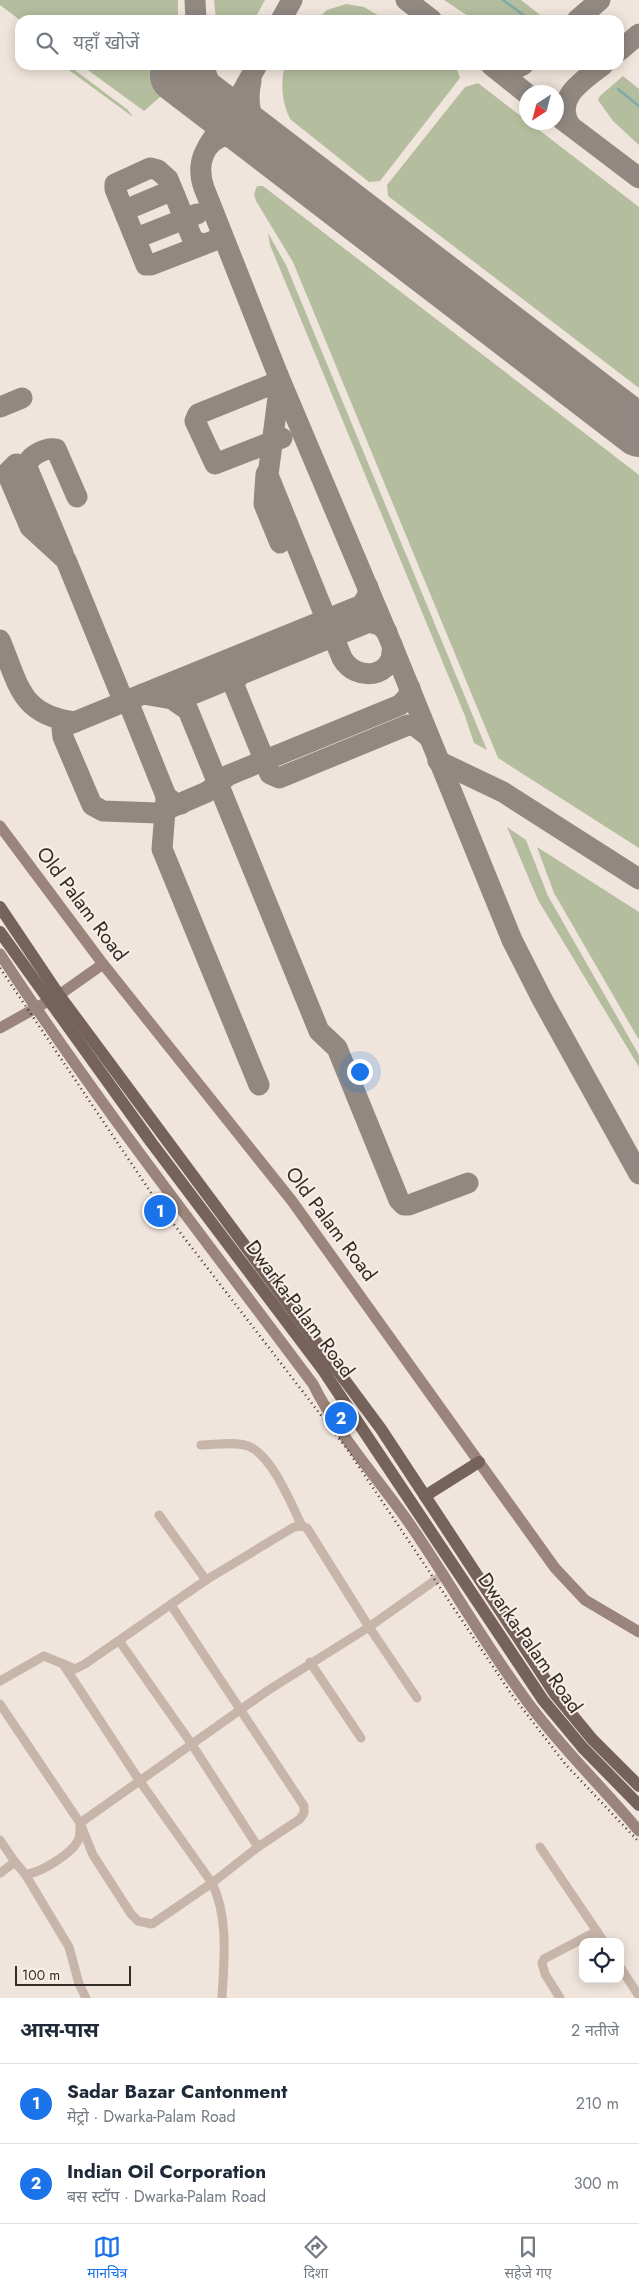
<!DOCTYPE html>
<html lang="hi">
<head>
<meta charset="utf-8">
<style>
	body { margin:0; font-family:Jost,"Noto Sans Devanagari",sans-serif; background:#f6f6f7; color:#1f2937 }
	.controls { position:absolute; right:15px; bottom:15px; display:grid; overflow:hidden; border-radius:10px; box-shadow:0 2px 12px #0003 }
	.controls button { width:45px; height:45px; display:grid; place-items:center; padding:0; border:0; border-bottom:1px solid #e0e1e3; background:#fff; color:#1f2937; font:25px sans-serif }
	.compass { position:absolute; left:519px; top:85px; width:45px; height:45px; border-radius:50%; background:#fff; box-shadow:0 2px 12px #0003; rotate:216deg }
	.scale { position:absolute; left:15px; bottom:12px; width:116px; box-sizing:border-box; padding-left:5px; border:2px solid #352b28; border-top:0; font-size:14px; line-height:18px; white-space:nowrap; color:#352b28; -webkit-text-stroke:4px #f8f0e8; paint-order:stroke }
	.you { position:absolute; left:359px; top:1071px; width:18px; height:18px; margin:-12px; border:4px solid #fff; border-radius:50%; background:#1a73e8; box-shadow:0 0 0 8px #1a73e833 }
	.badge { display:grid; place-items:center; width:32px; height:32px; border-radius:50%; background:#1a73e8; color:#fff; font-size:16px; font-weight:700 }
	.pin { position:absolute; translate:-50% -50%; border:2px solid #fff; box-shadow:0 1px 5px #0006 }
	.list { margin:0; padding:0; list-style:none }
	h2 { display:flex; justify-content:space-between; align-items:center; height:65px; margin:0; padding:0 20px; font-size:21px }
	h2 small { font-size:16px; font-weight:400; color:#747a83 }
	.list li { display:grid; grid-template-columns:32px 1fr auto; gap:15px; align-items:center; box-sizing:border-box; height:80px; padding:0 20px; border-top:1px solid #e0e1e3 }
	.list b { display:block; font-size:19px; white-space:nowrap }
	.list p { margin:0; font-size:16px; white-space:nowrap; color:#747a83 }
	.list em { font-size:16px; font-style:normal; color:#747a83 }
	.icon { flex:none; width:28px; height:28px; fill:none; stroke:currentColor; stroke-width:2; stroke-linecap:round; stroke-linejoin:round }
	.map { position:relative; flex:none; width:639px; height:1998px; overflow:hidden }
	.search { position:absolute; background:#fff; box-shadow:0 2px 12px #0003; left:15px; right:15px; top:15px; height:55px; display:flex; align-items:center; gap:12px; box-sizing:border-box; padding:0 18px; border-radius:15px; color:#747a83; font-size:19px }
	.sheet { height:225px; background:#fff }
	nav { display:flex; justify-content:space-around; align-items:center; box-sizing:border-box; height:70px; border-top:1px solid #e0e1e3; background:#fff; font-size:14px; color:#747a83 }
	nav a { display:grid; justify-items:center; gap:2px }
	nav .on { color:#1a73e8 }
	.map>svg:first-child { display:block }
	.green { fill:#b4bd9d }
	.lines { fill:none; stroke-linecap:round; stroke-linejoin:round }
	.stream { stroke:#7daaaa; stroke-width:2.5 }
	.taxiway { stroke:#928882; stroke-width:21 }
	.runway { stroke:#928882; stroke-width:52 }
	.street { stroke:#c7b5a9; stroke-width:9 }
	.secondary { stroke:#9a847b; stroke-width:11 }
	.primary { stroke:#75625b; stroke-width:12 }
	.rail { stroke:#352b28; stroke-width:2.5; stroke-dasharray:1 4; stroke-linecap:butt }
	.labels { text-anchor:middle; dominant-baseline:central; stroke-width:4; stroke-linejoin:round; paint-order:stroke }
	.street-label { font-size:20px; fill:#352b28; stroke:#f8f0e8 }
</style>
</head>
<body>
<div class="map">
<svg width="639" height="1998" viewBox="0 0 639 1998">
	<rect width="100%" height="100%" fill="#f0e5dc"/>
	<g class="green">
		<polygon points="0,0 178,0 178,20 20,20 0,5"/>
		<polygon points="214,0 265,0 254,20 216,20"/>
		<polygon points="444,0 521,0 544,18 542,20 474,20"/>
		<polygon points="346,4 364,7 386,20 316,20 327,10"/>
		<polygon points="62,65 68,65 128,110 133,117"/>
		<polygon points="81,65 184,65 160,97 144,111"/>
		<path d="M285 65H455L460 78 380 181 369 182 290 119C282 102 280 84 285 65Z"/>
		<polygon points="623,76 639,89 639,145 613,121 598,100 600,96"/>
		<polygon points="478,83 526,120 526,122 530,123 639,207 639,388 388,196 387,185 465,87"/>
		<polygon points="257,186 263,186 639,475 639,848 498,758 293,262 256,201 254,194"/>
		<polygon points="268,233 286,265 487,750 474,743 465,716 270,245"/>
		<polygon points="507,827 526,840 548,896 639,1055 639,1067 538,900"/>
		<polygon points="537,847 639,912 639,1040 554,893"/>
	</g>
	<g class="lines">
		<g class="stream">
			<polyline points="503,0 529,19"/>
			<polyline points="618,89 639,106"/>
		</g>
		<g class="taxiway">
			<polyline points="195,0 196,20"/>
			<polyline points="406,0 432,20"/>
			<polyline points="281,20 292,0"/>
			<polyline points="577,20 600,0"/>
			<polyline points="619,51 639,34"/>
			<polyline points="203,65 213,93 237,123"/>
			<polyline points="491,65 526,93"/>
			<polyline points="495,68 510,71 523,65"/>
			<path d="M251 81C245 106 253 128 270 147"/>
			<polyline points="556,115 639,178"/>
			<path d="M570 125C553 98 584 80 603 65"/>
			<polyline points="208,146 236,103 257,65"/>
			<path d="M271 149C263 144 255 139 246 136 211 128 193 157 204 188L278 375 392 645 512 940 542 999 639 1174"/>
			<polyline points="126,216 126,211 130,208 168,192 172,193 175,196"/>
			<polyline points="133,233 139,237 197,214"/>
			<polyline points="202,244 193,240 168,179 158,170 150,168 115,184 115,189 146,265 151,265 218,239 224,241"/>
			<polyline points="278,375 275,383 198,414 195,421 215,464 282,438"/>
			<path d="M280 382 268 475 342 658C356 683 396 678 392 645"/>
			<polyline points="0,407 22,398"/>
			<polyline points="27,467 16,464 7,473 30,527 66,560 121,695 131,709 166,796 174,803 181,804"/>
			<polyline points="266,474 264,504 280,543"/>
			<path d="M63 553 27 467C27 456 46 447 56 449L77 497"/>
			<polyline points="387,632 380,625 369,622 178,700 143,694 65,726 62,729 63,737 92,805 103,811 158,813 207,792 229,775 400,705 408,697 410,688"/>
			<path d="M0 640C19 685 20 715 75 722"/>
			<polyline points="241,674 235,681 235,688 270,774 279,778 408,725 415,726 428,736"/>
			<polyline points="143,694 362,605 368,595 368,587"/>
			<polyline points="175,701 188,710 319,1031 337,1048 399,1200 404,1205 409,1205 468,1183"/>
			<polyline points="438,761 503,792 639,879"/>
			<polyline points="166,799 162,849 259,1085"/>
		</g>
		<polyline class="runway" points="176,76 639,431"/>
		<g class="street">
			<path d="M201 1445C215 1445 234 1441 248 1446 272 1455 291 1504 302 1526"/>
			<polyline points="159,1515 206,1580"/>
			<polyline points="120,1642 191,1743 258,1847"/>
			<polyline points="310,1662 361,1738"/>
			<path d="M63 1664 139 1780 212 1883C229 1918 224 1960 222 1998"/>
			<polyline points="0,1681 44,1656 75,1669 85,1664 206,1580 294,1527 302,1526 307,1528 369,1627 444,1574"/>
			<polyline points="0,1704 80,1823 93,1855 131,1914 138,1921 152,1924 212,1883 258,1847 300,1819 304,1813 304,1806 171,1605"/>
			<polyline points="0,1840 15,1862 0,1873"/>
			<polyline points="540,1847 604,1942"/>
			<path d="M15 1862 25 1874C39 1874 74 1853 79 1838 80 1834 80 1828 80 1823L267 1691 369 1627 417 1698"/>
			<polyline points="25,1874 69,1947 79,1984 86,1998"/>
			<polyline points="620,1967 639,1996"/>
			<polyline points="560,1998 545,1974 542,1963 544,1959 597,1931"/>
		</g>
		<g class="secondary">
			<polyline points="0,826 103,964 292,1201 555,1568 585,1600 639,1632"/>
			<path d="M0 954C97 1102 207 1242 313 1384 337 1433 375 1475 407 1520 448 1579 483 1642 526 1700 560 1747 602 1786 639 1831"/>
			<polyline points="0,1028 59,995 103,964"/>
		</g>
		<g class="primary">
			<polyline points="0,907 59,995 381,1429 555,1694 592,1739 639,1786"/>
			<polyline points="0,932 151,1142 323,1370 543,1700 583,1748 639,1805"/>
			<polyline points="425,1496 479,1462"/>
		</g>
		<g class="rail">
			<polyline points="0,968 162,1209 347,1449 512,1695 566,1765 639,1842"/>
			<polyline points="147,1200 167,1228"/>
		</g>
	</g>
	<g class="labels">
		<g class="street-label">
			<text transform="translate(82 904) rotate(53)">Old Palam Road</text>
			<text transform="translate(331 1224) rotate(53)">Old Palam Road</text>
			<text transform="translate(300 1309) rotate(53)">Dwarka-Palam Road</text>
			<text transform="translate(530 1643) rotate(55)">Dwarka-Palam Road</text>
		</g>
	</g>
</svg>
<div class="controls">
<button><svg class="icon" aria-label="locate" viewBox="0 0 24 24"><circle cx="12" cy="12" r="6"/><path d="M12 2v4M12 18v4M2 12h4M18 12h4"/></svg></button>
</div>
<svg class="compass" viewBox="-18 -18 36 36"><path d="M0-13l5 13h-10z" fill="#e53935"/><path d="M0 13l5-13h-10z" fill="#747a83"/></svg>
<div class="scale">100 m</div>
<div class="you"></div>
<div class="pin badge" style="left:160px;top:1211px">1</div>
<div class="pin badge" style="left:341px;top:1418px">2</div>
<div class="search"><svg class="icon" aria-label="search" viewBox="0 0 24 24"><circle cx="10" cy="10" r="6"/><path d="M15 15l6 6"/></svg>यहाँ खोजें</div>
</div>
<section class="sheet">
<h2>आस-पास<small>2 नतीजे</small></h2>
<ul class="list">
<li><span class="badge">1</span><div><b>Sadar Bazar Cantonment</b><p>मेट्रो · Dwarka-Palam Road</p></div><em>210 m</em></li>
<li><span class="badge">2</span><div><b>Indian Oil Corporation</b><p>बस स्टॉप · Dwarka-Palam Road</p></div><em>300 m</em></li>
</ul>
</section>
<nav>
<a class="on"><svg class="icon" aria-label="map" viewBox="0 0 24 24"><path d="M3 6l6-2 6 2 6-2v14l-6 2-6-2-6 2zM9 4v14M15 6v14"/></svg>मानचित्र</a>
<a><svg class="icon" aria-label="directions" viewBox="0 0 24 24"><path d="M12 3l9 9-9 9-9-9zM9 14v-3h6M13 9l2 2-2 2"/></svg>दिशा</a>
<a><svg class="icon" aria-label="saved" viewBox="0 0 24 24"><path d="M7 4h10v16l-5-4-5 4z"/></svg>सहेजे गए</a>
</nav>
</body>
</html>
